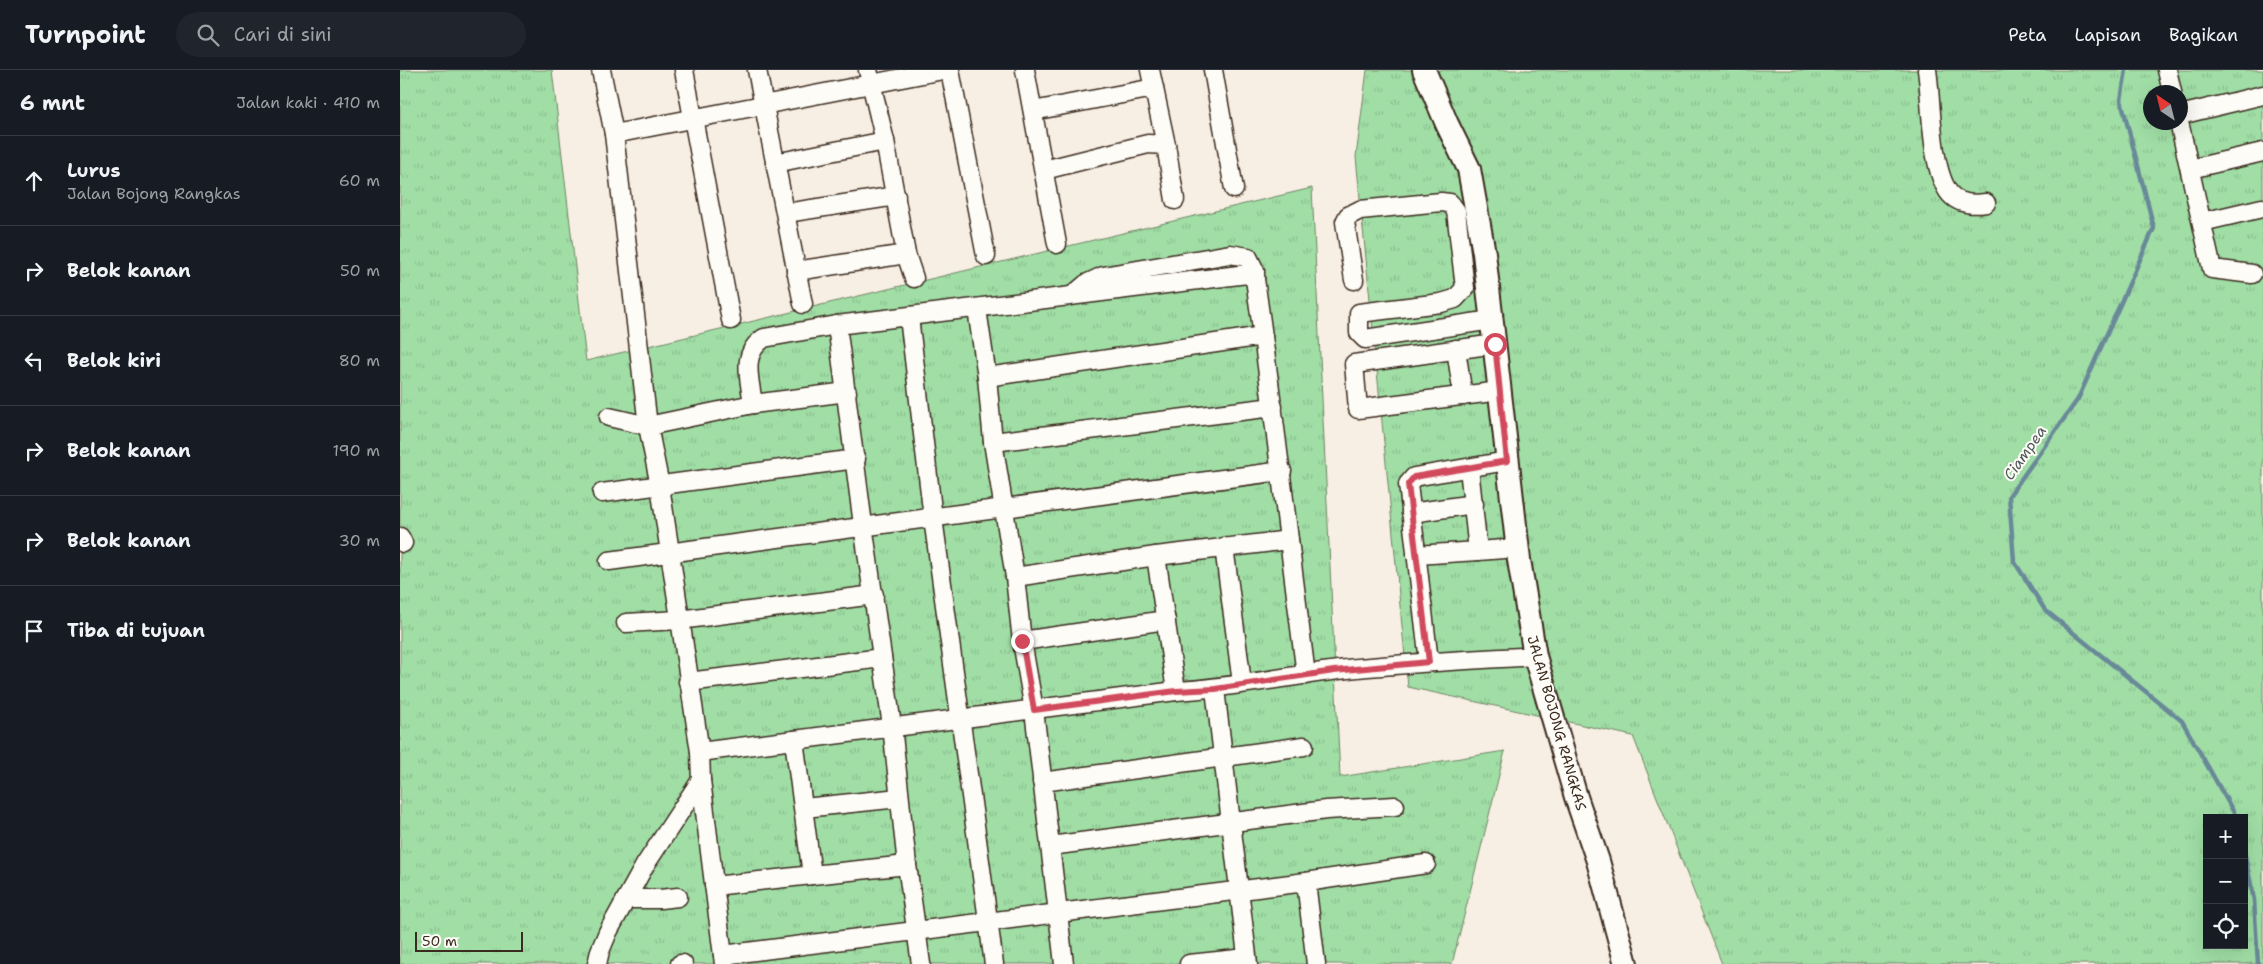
<!DOCTYPE html>
<html lang="id">
<head>
<meta charset="utf-8">
<style>
	body { margin:0; font-family:"Shantell Sans",sans-serif; background:#20242c; color:#f1f3f6 }
	.controls { position:absolute; right:15px; bottom:15px; display:grid; overflow:hidden; border-radius:0px; box-shadow:0 5px 20px #0002 }
	.controls button { width:45px; height:45px; display:grid; place-items:center; padding:0; border:0; border-bottom:1px solid #363941; background:#171b24; color:#f1f3f6; font:25px sans-serif }
	.compass { position:absolute; left:1743px; top:15px; width:45px; height:45px; border-radius:50%; background:#171b24; box-shadow:0 5px 20px #0002; rotate:325deg }
	.scale { position:absolute; left:15px; bottom:12px; width:108px; box-sizing:border-box; padding-left:5px; border:2px solid #3b2a1e; border-top:0; font-size:14px; line-height:18px; white-space:nowrap; color:#3b2a1e; -webkit-text-stroke:4px #fdfcf7; paint-order:stroke }
	.stop { position:absolute; width:15px; height:15px; margin:-11px; border:4px solid #d1495b; border-radius:50%; background:#fff }
	.stop.end { background:#d1495b; border-color:#fff; box-shadow:0 1px 5px #0008 }
	.list { margin:0; padding:0; list-style:none }
	h2 { display:flex; justify-content:space-between; align-items:center; height:65px; margin:0; padding:0 20px; font-size:21px }
	h2 small { font-size:16px; font-weight:400; color:#9ea1a6 }
	.list li { display:grid; grid-template-columns:32px 1fr auto; gap:15px; align-items:center; box-sizing:border-box; height:90px; padding:0 20px; border-top:1px solid #363941 }
	.list b { display:block; font-size:19px; white-space:nowrap }
	.list p { margin:0; font-size:16px; white-space:nowrap; color:#9ea1a6 }
	.list em { font-size:16px; font-style:normal; color:#9ea1a6 }
	.icon { flex:none; width:28px; height:28px; fill:none; stroke:currentColor; stroke-width:2; stroke-linecap:round; stroke-linejoin:round }
	.map { position:relative; flex:none; width:1863px; height:894px; overflow:hidden }
	header { display:flex; align-items:center; gap:30px; box-sizing:border-box; height:70px; padding:0 25px; background:#171b24; border-bottom:1px solid #363941 }
	header strong { font-size:24px }
	nav { display:flex; gap:28px; margin-inline-start:auto; font-size:18px }
	.search { width:350px; height:45px; background:#20242c; display:flex; align-items:center; gap:12px; box-sizing:border-box; padding:0 18px; border-radius:28px; color:#9ea1a6; font-size:19px }
	main { display:flex }
	aside { flex:1; background:#171b24 }
	.map>svg:first-child { display:block }
	.grass { fill:url(#grass-tufts); stroke:#6e8462; fill-rule:evenodd }
	.lines { fill:none; stroke-linecap:round; stroke-linejoin:round }
	.stream { stroke:#698998; stroke-width:4.5 }
	.minor-casing { stroke:#3b2a1e; stroke-width:21 }
	.major-casing { stroke:#3b2a1e; stroke-width:26 }
	.minor { stroke:#fdfcf7; stroke-width:18 }
	.major { stroke:#fdfcf7; stroke-width:22 }
	.route { stroke:#d1495b; stroke-width:6 }
	.labels { text-anchor:middle; dominant-baseline:central; stroke-width:4; stroke-linejoin:round; paint-order:stroke }
	.street-label { font-size:14px; fill:#3b2a1e; stroke:#fdfcf7 }
	.water-label { font-size:15px; font-style:italic; fill:#525a5b; stroke:#fdfcf7 }
</style>
</head>
<body>
<header>
<strong>Turnpoint</strong>
<div class="search"><svg class="icon" aria-label="search" viewBox="0 0 24 24"><circle cx="10" cy="10" r="6"/><path d="M15 15l6 6"/></svg>Cari di sini</div>
<nav><a>Peta</a><a>Lapisan</a><a>Bagikan</a></nav>
</header>
<main>
<aside>
<h2>6 mnt<small>Jalan kaki · 410 m</small></h2>
<ul class="list">
<li><svg class="icon" aria-label="ahead" viewBox="0 0 24 24"><path d="M12 20V5M6 11l6-6 6 6"/></svg><div><b>Lurus</b><p>Jalan Bojong Rangkas</p></div><em>60 m</em></li>
<li><svg class="icon" aria-label="right" viewBox="0 0 24 24"><path d="M7 20v-9h11M14 6l5 5-5 5"/></svg><div><b>Belok kanan</b></div><em>50 m</em></li>
<li><svg class="icon" aria-label="left" viewBox="0 0 24 24"><path d="M17 20v-9H6M10 6l-5 5 5 5"/></svg><div><b>Belok kiri</b></div><em>80 m</em></li>
<li><svg class="icon" aria-label="right" viewBox="0 0 24 24"><path d="M7 20v-9h11M14 6l5 5-5 5"/></svg><div><b>Belok kanan</b></div><em>190 m</em></li>
<li><svg class="icon" aria-label="right" viewBox="0 0 24 24"><path d="M7 20v-9h11M14 6l5 5-5 5"/></svg><div><b>Belok kanan</b></div><em>30 m</em></li>
<li><svg class="icon" aria-label="arrive" viewBox="0 0 24 24"><path d="M6 21V4h12l-3 4 3 4H6"/></svg><div><b>Tiba di tujuan</b></div></li>
</ul>
</aside>
<div class="map">
<svg width="1863" height="894" viewBox="0 0 1863 894">
	<defs>
		<pattern id="grass-tufts" width="24" height="20" patternUnits="userSpaceOnUse" patternTransform="scale(1.25)"><rect width="24" height="20" fill="#a0dea6"/><path d="M3 7l-1-3M5 7V3M7 7l1-3M15 17l-1-3M17 17v-4M19 17l1-3" fill="none" stroke="#8bbf8e"/></pattern>
	</defs>
	<rect width="100%" height="100%" fill="#f8efe4"/>
	<filter id="ink" filterUnits="userSpaceOnUse"><feTurbulence type="fractalNoise" baseFrequency=".02" numOctaves="2"/><feDisplacementMap in="SourceGraphic" scale="10" xChannelSelector="R" yChannelSelector="G"/><feConvolveMatrix kernelMatrix="1 2 1 2 8 2 1 2 1" color-interpolation-filters="sRGB"/></filter>
	<g filter="url(#ink)">
		<g class="grass">
			<polygon points="0,0 152,0 186,291 912,118 940,707 1105,681 1052,894 0,894"/>
			<path d="M967 0H1863V894H1322L1233 666 1008 617 956 87ZM1750 22H1780V52H1750ZM1807 748H1844V875H1807Z"/>
		</g>
		<g class="lines">
			<g class="stream">
				<polyline points="1726,0 1721,30 1754,158 1678,329 1609,426 1614,491 1645,540 1782,651 1837,748"/>
				<polyline points="1844,781 1854,830 1858,894"/>
			</g>
			<defs>
				<g id="minor">
					<polyline points="284,0 331,250"/>
					<polyline points="357,0 403,234"/>
					<polyline points="468,0 485,71 506,184 514,208"/>
					<polyline points="550,0 586,186"/>
					<polyline points="625,0 657,174"/>
					<polyline points="813,0 834,119"/>
					<path d="M1527 0C1532 32 1530 99 1550 124 1559 134 1573 135 1586 133"/>
					<polyline points="1767,0 1772,22"/>
					<polyline points="633,41 754,18"/>
					<polyline points="1780,45 1863,25"/>
					<polyline points="1779,52 1812,199 1852,204"/>
					<polyline points="214,64 543,0"/>
					<polyline points="766,75 775,130"/>
					<polyline points="375,93 485,71"/>
					<polyline points="1790,99 1863,82"/>
					<polyline points="644,100 748,74 766,75 750,0"/>
					<polyline points="386,143 496,126"/>
					<polyline points="1802,152 1862,138"/>
					<polyline points="396,201 506,184"/>
					<polyline points="954,210 945,152 948,146 960,140 1041,132 1050,133 1056,141 1065,218 1055,229 1041,233 959,243 959,263 965,269 1092,250"/>
					<polyline points="673,225 686,214 703,206 830,184 848,187 855,201 855,209"/>
					<polyline points="577,239 587,307 593,372 615,507 622,571 634,640 664,894"/>
					<polyline points="509,247 533,448 594,894"/>
					<polyline points="437,255 463,455 492,656 507,795 521,894"/>
					<polyline points="1095,274 954,294 958,339 1100,321"/>
					<polyline points="1056,279 1063,326"/>
					<polyline points="587,307 863,266"/>
					<path d="M353 334C350 309 340 284 364 268L437 255 847 204 855 209C874 341 889 473 906 605"/>
					<polyline points="209,347 248,356 353,334 447,322"/>
					<polyline points="593,372 873,337"/>
					<polyline points="202,423 456,389"/>
					<polyline points="1011,443 1074,434"/>
					<polyline points="0,467 3,473"/>
					<polyline points="824,477 842,613"/>
					<polyline points="1078,481 1117,478"/>
					<polyline points="1016,485 1078,481 1069,398"/>
					<polyline points="756,486 776,621"/>
					<path d="M209 491C433 460 657 432 882 401"/>
					<polyline points="615,507 756,486 889,470"/>
					<polyline points="226,553 279,550 474,525"/>
					<polyline points="622,571 766,550"/>
					<polyline points="1029,592 1008,414 1014,407 1107,391"/>
					<polyline points="288,612 482,588"/>
					<polyline points="815,619 848,894"/>
					<path d="M300 682 776 621C830 618 883 607 938 600 1003 593 1069 590 1135 586"/>
					<polyline points="301,710 324,894"/>
					<polyline points="642,712 904,676"/>
					<polyline points="404,738 499,728"/>
					<polyline points="650,776 926,740 995,736"/>
					<polyline points="412,805 507,795"/>
					<polyline points="906,812 916,894"/>
					<polyline points="314,816 412,805 394,670"/>
					<polyline points="226,829 260,829 278,827"/>
					<polyline points="323,885 906,812 1026,794"/>
					<polyline points="197,894 200,881 208,862 245,795 301,710 300,682 260,416 248,356 214,64 201,0"/>
					<polyline points="280,894 283,894"/>
					<polyline points="789,894 847,888"/>
				</g>
				<polyline id="major" points="1024,0 1047,54 1069,99 1084,183 1119,490 1135,586 1176,727 1198,791 1226,894"/>
			</defs>
			<use href="#minor" class="minor-casing"/>
			<use href="#major" class="major-casing"/>
			<use href="#minor" class="minor"/>
			<use href="#major" class="major"/>
		</g>
	</g>
	<g class="lines" filter="url(#ink)">
		<polyline class="route" points="622,571 634,640 776,621 815,619 934,601 1029,592 1008,414 1014,407 1107,391 1095,274"/>
	</g>
	<g class="labels">
		<g class="street-label">
			<text transform="translate(1157 653) rotate(74)">JALAN BOJONG RANGKAS</text>
		</g>
		<g class="water-label">
			<text transform="translate(1625 383) rotate(-55)">Ciampea</text>
		</g>
	</g>
</svg>
<div class="controls">
<button>+</button>
<button>−</button>
<button><svg class="icon" aria-label="locate" viewBox="0 0 24 24"><circle cx="12" cy="12" r="6"/><path d="M12 2v4M12 18v4M2 12h4M18 12h4"/></svg></button>
</div>
<svg class="compass" viewBox="-18 -18 36 36"><path d="M0-13l5 13h-10z" fill="#e53935"/><path d="M0 13l5-13h-10z" fill="#9ea1a6"/></svg>
<div class="scale">50 m</div>
<div class="stop" style="left:1095px;top:274px"></div>
<div class="stop end" style="left:622px;top:571px"></div>
</div>
</main>
</body>
</html>
